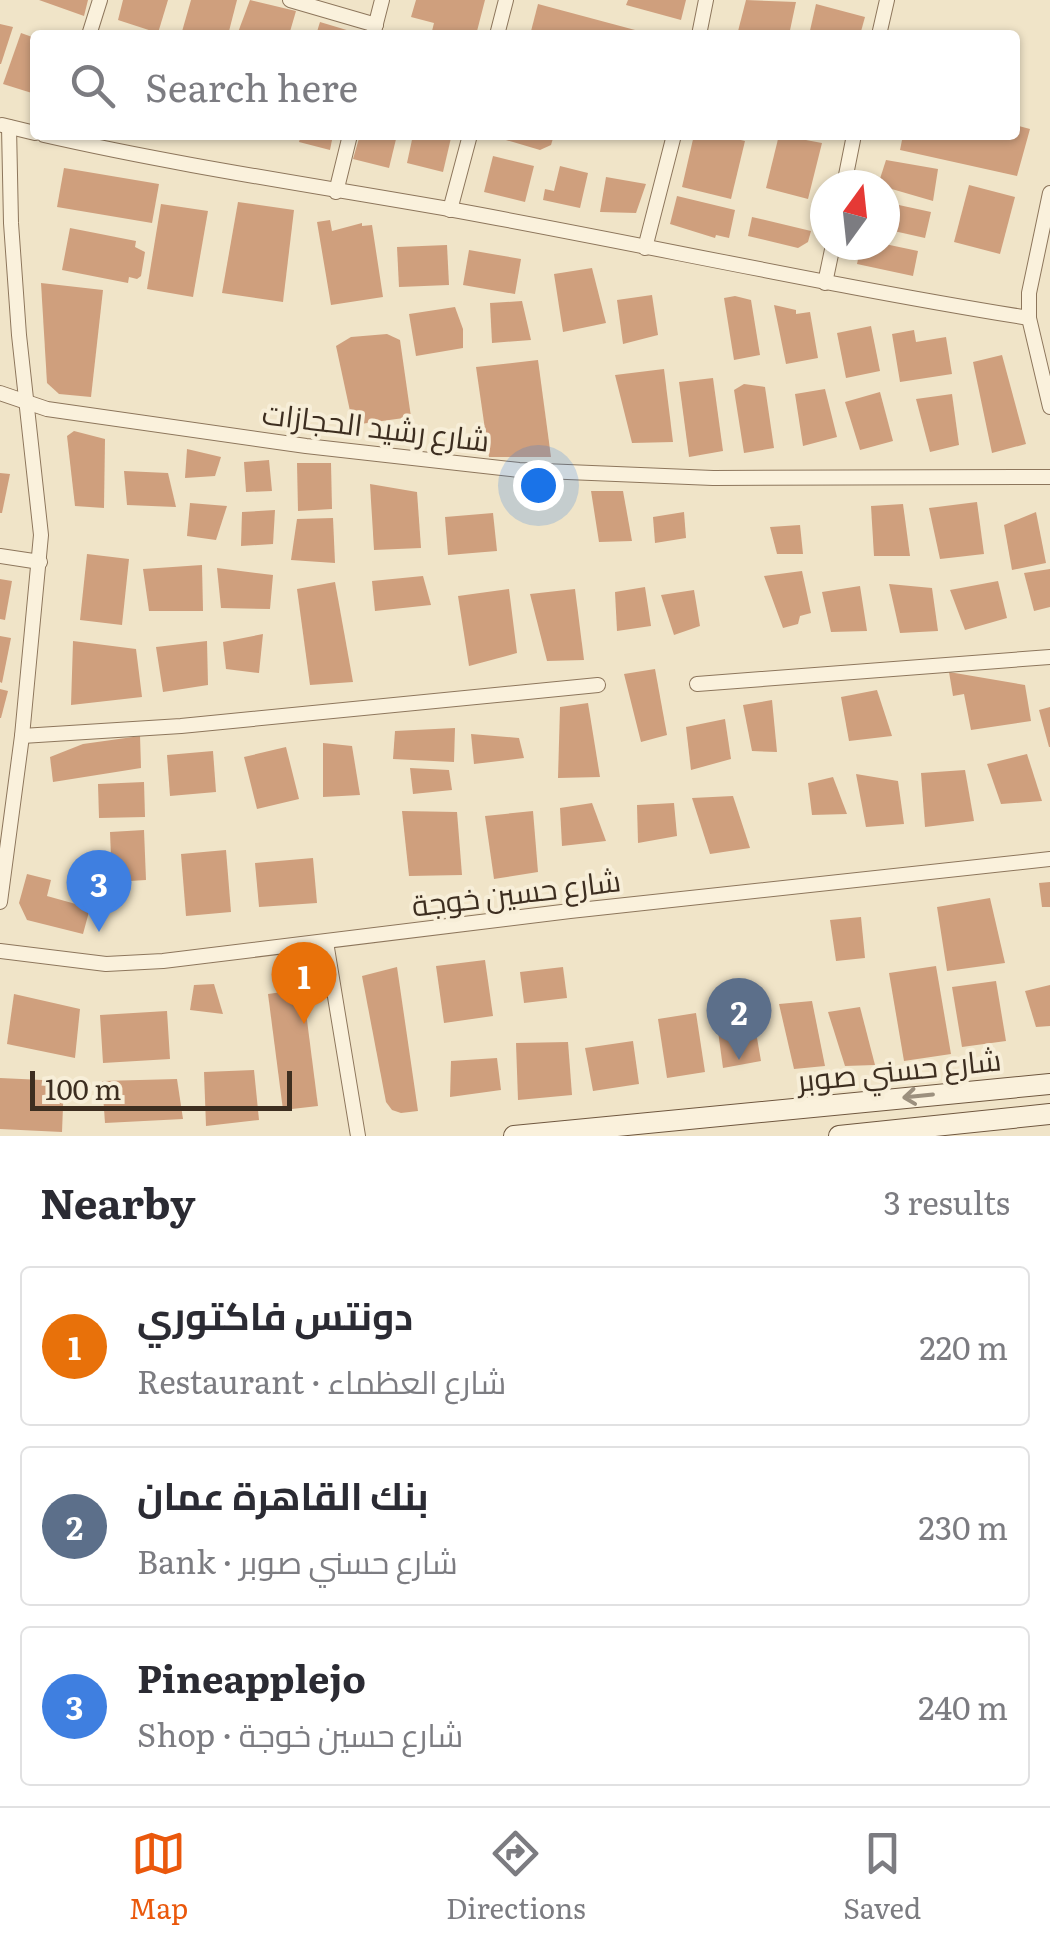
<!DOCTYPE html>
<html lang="en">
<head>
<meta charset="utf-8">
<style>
	body { margin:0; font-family:Literata,Cairo,serif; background:#f7f7f7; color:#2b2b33 }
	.compass { position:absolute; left:810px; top:170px; width:90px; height:90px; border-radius:50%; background:#fff; box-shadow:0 2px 8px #0004; rotate:15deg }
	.scale { position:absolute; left:30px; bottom:25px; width:262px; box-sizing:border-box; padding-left:10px; border:5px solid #3d2e20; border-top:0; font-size:28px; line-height:35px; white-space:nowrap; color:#3d2e20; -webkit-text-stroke:8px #f7eed8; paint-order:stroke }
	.you { position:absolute; left:538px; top:485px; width:35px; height:35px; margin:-25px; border:8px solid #fff; border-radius:50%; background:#1a73e8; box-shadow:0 0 0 15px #1a73e833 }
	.badge { display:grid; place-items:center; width:65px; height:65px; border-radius:50%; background:#ea580c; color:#fff; font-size:32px; font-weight:700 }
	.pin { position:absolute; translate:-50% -82px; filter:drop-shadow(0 2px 5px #0008) }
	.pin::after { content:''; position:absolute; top:52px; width:35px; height:30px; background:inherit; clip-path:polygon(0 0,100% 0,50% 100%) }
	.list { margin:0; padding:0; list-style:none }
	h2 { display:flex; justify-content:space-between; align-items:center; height:130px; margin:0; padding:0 40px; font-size:42px }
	h2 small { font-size:32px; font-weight:400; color:#7c7c81 }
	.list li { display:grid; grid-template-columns:65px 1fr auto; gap:30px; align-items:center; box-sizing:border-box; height:160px; margin:0 20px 20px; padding:0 20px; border:2px solid #e1e1e2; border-radius:10px }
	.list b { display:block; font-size:38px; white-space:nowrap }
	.list p { margin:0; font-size:32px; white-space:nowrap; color:#7c7c81 }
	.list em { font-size:32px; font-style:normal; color:#7c7c81 }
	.icon { flex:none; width:55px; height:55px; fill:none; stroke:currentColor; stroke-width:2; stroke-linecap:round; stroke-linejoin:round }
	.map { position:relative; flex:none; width:1050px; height:1136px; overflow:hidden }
	.search { position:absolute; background:#fff; box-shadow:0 2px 8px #0004; left:30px; right:30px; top:30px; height:110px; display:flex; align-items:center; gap:25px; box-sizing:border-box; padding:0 35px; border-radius:10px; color:#7c7c81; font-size:38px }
	.sheet { height:670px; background:#fff }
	nav { display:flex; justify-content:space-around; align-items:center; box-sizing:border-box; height:140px; border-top:2px solid #e1e1e2; background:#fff; font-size:28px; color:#7c7c81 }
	nav a { display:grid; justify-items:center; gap:5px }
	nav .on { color:#ea580c }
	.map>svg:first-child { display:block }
	.building { fill:#cf9f7d }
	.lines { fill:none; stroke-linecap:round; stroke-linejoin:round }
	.minor-casing { stroke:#8d765c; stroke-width:16 }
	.secondary-casing { stroke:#6f573f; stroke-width:22 }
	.minor { stroke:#faf1dc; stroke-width:14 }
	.secondary { stroke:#faf1dc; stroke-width:20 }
	.oneway { stroke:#9c907e }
	.labels { text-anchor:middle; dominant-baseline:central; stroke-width:8; stroke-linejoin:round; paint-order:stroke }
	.street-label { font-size:30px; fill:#3d2e20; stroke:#f7eed8 }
</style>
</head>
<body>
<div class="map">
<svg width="1050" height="1136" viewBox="0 0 1050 1136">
	<rect width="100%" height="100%" fill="#f0e4c8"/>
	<g class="building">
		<polygon points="39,0 88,0 84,16"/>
		<polygon points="123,0 168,0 158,33 118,20"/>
		<polygon points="191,0 237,0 228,35 181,35"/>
		<polygon points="250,0 296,11 289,35 237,35"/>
		<polygon points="416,0 485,0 476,35 431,35 434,23 411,17"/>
		<polygon points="628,0 686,0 681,20 626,5"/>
		<polygon points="746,0 796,2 789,35 737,35"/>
		<polygon points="538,4 650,34 649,35 530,35"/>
		<polygon points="816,4 865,17 860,35 809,35"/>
		<polygon points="320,22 360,34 360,35 316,35"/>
		<polygon points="0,24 13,27 1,64 0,64"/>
		<polygon points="21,33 35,38 35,94 3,84"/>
		<polygon points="1015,125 1030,129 1017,176 900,150 903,135 1015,135"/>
		<polygon points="301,135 333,135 330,150 299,142"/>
		<polygon points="360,135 397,135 389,168 353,159"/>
		<polygon points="413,135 451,138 443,172 407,163"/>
		<polygon points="489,135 554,135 551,145 540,150"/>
		<polygon points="694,135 719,135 745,141 731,199 682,187"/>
		<polygon points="779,135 822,143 808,199 766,188"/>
		<polygon points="493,156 534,166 525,202 484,192"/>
		<polygon points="886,160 938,169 933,201 878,185"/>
		<polygon points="560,166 588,173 580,208 543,200 545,189 554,191"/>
		<polygon points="64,168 159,184 152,223 57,207"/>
		<polygon points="606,177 646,184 636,213 600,212"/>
		<polygon points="969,185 1015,197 1000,254 954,242"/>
		<polygon points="677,196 735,210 729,238 716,235 715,238 670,224"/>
		<polygon points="238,202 294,210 283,302 222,293"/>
		<polygon points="885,202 931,212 925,238 885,229"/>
		<polygon points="161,204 208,211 193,297 147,289"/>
		<polygon points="752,217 811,231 808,242 798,248 748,236"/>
		<polygon points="330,220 332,231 362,223 362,226 372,225 383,297 331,305 317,222"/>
		<polygon points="70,228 136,241 135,247 145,252 141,276 137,279 129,277 128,283 62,270"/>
		<polygon points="885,244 918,251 913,276 857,264 861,245"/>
		<polygon points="447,245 449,285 399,287 397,247"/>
		<polygon points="469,250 521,259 515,294 463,285"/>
		<polygon points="592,268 606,323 563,332 554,274"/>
		<polygon points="41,283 103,290 91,397 59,394 47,383"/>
		<polygon points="652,295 658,335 623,344 617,300"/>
		<polygon points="735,296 751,300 760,355 734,360 724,298"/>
		<polygon points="522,301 531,340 492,343 490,303"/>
		<polygon points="774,305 796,310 796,314 810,312 818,358 786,364"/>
		<polygon points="455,307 463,329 463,348 416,356 409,314"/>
		<polygon points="871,326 880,371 846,378 837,333"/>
		<polygon points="914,330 916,342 946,337 952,374 900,382 892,334"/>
		<polygon points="387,334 400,340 411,417 353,425 336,346 351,337"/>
		<polygon points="1002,355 1026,444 992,453 973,362"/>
		<polygon points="538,360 551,457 489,457 476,367"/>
		<polygon points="664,369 673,442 632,443 615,375"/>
		<polygon points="713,378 723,451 689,457 679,382"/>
		<polygon points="744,384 765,387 774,448 744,453 734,390"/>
		<polygon points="825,389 837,437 803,446 795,394"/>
		<polygon points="880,392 893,441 860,450 845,402"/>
		<polygon points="952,394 959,445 930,452 916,399"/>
		<polygon points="74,431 105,439 104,508 75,506 67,436"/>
		<polygon points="187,449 221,457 215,476 185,478"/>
		<polygon points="269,460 272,491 246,492 244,462"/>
		<polygon points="297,463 331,463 332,509 298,511"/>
		<polygon points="124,471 168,473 176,507 127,505"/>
		<polygon points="0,473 10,474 2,513 0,513"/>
		<polygon points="370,484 417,492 421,548 374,550"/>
		<polygon points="591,491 623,491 632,541 599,542"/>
		<polygon points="977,502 984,554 940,559 929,508"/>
		<polygon points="190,503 227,506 216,540 187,536"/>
		<polygon points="903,504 910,556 874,556 871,506"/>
		<polygon points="275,510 273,544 241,546 242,512"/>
		<polygon points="684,512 686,538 655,543 653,517"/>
		<polygon points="1036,512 1046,563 1012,570 1004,525"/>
		<polygon points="493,513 497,551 448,555 445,517"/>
		<polygon points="333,518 335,563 291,560 297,519"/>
		<polygon points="800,525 803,554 777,554 770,527"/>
		<polygon points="87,554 129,559 122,625 80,620"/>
		<polygon points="202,565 203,611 149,611 143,569"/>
		<polygon points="217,568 273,575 270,609 221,608"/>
		<polygon points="1050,569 1050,607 1034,611 1024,573"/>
		<polygon points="802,571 811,613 800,616 798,624 783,628 764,576"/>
		<polygon points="423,576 431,605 375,611 372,581"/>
		<polygon points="0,579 12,581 5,620 0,619"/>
		<polygon points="998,581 1007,618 965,630 950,590"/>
		<polygon points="335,582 353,682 310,685 297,589"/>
		<polygon points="889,584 932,588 938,631 900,633"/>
		<polygon points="860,586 867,631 831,632 822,592"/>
		<polygon points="645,587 651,626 617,631 615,592"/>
		<polygon points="509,589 517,653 469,666 458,596"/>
		<polygon points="575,589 584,660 547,661 530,594"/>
		<polygon points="694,590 700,626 674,635 661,595"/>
		<polygon points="263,634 259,673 226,669 223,642"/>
		<polygon points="0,636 11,638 2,683 0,682"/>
		<polygon points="73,641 136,649 142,697 71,705"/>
		<polygon points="207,641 208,685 163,692 156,647"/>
		<polygon points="655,669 667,735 641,742 624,674"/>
		<polygon points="949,672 1025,685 1031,721 971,730 964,694 953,696"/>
		<polygon points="0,689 8,691 1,718 0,718"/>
		<polygon points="877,690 892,736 849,741 841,697"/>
		<polygon points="772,700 777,752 752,751 743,705"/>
		<polygon points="588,703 600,777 558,778 560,707"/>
		<polygon points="1050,707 1050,747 1049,747 1039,710"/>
		<polygon points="725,719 731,759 691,770 686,727"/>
		<polygon points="455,728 454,762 393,759 395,731"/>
		<polygon points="471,734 519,738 524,758 474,764"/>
		<polygon points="140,736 141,768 53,782 50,757 83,744"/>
		<polygon points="323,743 352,746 360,795 323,797"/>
		<polygon points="286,747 299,799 257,809 244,757"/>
		<polygon points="213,751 216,792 170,796 167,755"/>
		<polygon points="1027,754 1042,801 1001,804 987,764"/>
		<polygon points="410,768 449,770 452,790 413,794"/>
		<polygon points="965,770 974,821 925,827 921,773"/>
		<polygon points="856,774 898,781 904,824 866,827"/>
		<polygon points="833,777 847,814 812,815 808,783"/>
		<polygon points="144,782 145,817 99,818 98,784"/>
		<polygon points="733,796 750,848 710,854 692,798"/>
		<polygon points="592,803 606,841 562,846 560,808"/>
		<polygon points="674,803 677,836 638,843 637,805"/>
		<polygon points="402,811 457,812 462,875 409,876"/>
		<polygon points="533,811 538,872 494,879 485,816"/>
		<polygon points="144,830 146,880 112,882 110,832"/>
		<polygon points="226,850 231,912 186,916 181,854"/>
		<polygon points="313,858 317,903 259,907 255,863"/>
		<polygon points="27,874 51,880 47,896 90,908 83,934 27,920 19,903"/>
		<polygon points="1050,882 1050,907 1042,907 1039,883"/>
		<polygon points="990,898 1005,963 947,971 937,907"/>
		<polygon points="861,917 865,958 836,961 830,920"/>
		<polygon points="485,960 493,1016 444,1023 436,966"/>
		<polygon points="936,966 951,1054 904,1061 889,973"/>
		<polygon points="397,967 418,1111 401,1113 392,1110 386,1102 362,976"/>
		<polygon points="563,967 567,998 524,1003 520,972"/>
		<polygon points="996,981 1006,1041 962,1047 952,987"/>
		<polygon points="214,984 223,1014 190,1010 194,985"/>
		<polygon points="1050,985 1050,1026 1036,1027 1025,991"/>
		<polygon points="303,989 318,1106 283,1110 268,994"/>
		<polygon points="14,994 80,1009 75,1058 7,1044"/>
		<polygon points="812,1001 825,1066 794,1069 779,1004"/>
		<polygon points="751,1003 761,1061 723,1068 715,1009"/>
		<polygon points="860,1007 875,1065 845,1066 828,1012"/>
		<polygon points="167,1011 170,1059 103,1063 100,1015"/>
		<polygon points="696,1013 705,1072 667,1078 658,1019"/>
		<polygon points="633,1041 639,1084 593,1091 585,1048"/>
		<polygon points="568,1042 572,1095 518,1100 516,1043"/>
		<polygon points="497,1058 501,1090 450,1097 451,1061"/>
		<polygon points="254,1070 259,1120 206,1126 204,1072"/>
		<polygon points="0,1078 64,1081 62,1132 0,1129"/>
		<polygon points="177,1079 183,1119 105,1123 102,1081"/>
	</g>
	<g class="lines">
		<defs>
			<g id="minor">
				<polyline points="290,0 376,25"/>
				<polyline points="89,35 100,0"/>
				<polyline points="373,35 382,0"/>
				<polyline points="497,35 506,0"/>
				<polyline points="699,35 706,0"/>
				<polyline points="879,35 887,0"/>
				<polyline points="2,125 35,133"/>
				<path d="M44 135C180 166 318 186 454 210 646 245 836 287 1029 318"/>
				<polyline points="844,185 854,135"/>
				<polyline points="336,192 350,135"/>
				<polyline points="1050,193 1029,293 1029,318 1050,407"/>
				<polyline points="450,210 470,135"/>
				<polyline points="645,248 674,135"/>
				<polyline points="825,283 833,245"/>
				<polyline points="0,393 47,409 306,446 519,470 713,478 1050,477"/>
				<polyline points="0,556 40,562"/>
				<polyline points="697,684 1050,657"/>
				<polyline points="22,736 181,726 598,685"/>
				<polyline points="0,902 22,736 41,535 19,335 11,223 9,127"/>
				<polyline points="326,942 358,1136"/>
				<polyline points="0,951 106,964 163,961 570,911 1050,859"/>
			</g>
			<g id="secondary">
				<polyline points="514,1136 1050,1084"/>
				<polyline points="839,1136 1050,1114"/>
			</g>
		</defs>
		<use href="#minor" class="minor-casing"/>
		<use href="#secondary" class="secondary-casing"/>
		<use href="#minor" class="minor"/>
		<use href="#secondary" class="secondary"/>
	</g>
	<defs><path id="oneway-shaft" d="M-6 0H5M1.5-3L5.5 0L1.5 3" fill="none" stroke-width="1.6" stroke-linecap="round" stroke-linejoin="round" transform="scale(2.5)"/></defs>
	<use class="oneway" href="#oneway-shaft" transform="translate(918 1096) rotate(174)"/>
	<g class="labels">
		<g class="street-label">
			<text transform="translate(376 425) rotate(7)">شارع رشيد الحجازات</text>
			<text transform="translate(516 891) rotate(-7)">شارع حسين خوجة</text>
			<text transform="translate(899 1068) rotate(-6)">شارع حسني صوبر</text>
		</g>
	</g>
</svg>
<svg class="compass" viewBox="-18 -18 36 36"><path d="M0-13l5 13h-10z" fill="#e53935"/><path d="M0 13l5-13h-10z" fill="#7c7c81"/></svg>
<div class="scale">100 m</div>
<div class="you"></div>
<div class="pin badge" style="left:304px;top:1024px;background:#e8710a">1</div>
<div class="pin badge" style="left:739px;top:1060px;background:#5c6f8a">2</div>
<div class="pin badge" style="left:99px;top:932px;background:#3f7fe0">3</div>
<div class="search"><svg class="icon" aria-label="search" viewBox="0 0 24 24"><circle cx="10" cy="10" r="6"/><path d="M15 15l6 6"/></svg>Search here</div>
</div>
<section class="sheet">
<h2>Nearby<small>3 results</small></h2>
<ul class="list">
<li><span class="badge" style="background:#e8710a">1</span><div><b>دونتس فاكتوري</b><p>Restaurant · شارع العظماء</p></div><em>220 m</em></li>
<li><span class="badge" style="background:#5c6f8a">2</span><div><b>بنك القاهرة عمان</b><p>Bank · شارع حسني صوبر</p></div><em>230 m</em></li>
<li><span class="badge" style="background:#3f7fe0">3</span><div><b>Pineapplejo</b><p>Shop · شارع حسين خوجة</p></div><em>240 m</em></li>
</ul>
</section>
<nav>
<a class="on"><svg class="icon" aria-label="map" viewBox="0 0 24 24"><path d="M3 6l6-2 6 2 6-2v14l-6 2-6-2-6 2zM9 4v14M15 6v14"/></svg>Map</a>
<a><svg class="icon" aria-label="directions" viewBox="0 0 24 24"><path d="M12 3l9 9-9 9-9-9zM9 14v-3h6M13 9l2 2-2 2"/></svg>Directions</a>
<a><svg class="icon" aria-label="saved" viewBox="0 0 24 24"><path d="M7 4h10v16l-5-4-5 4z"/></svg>Saved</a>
</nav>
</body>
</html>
